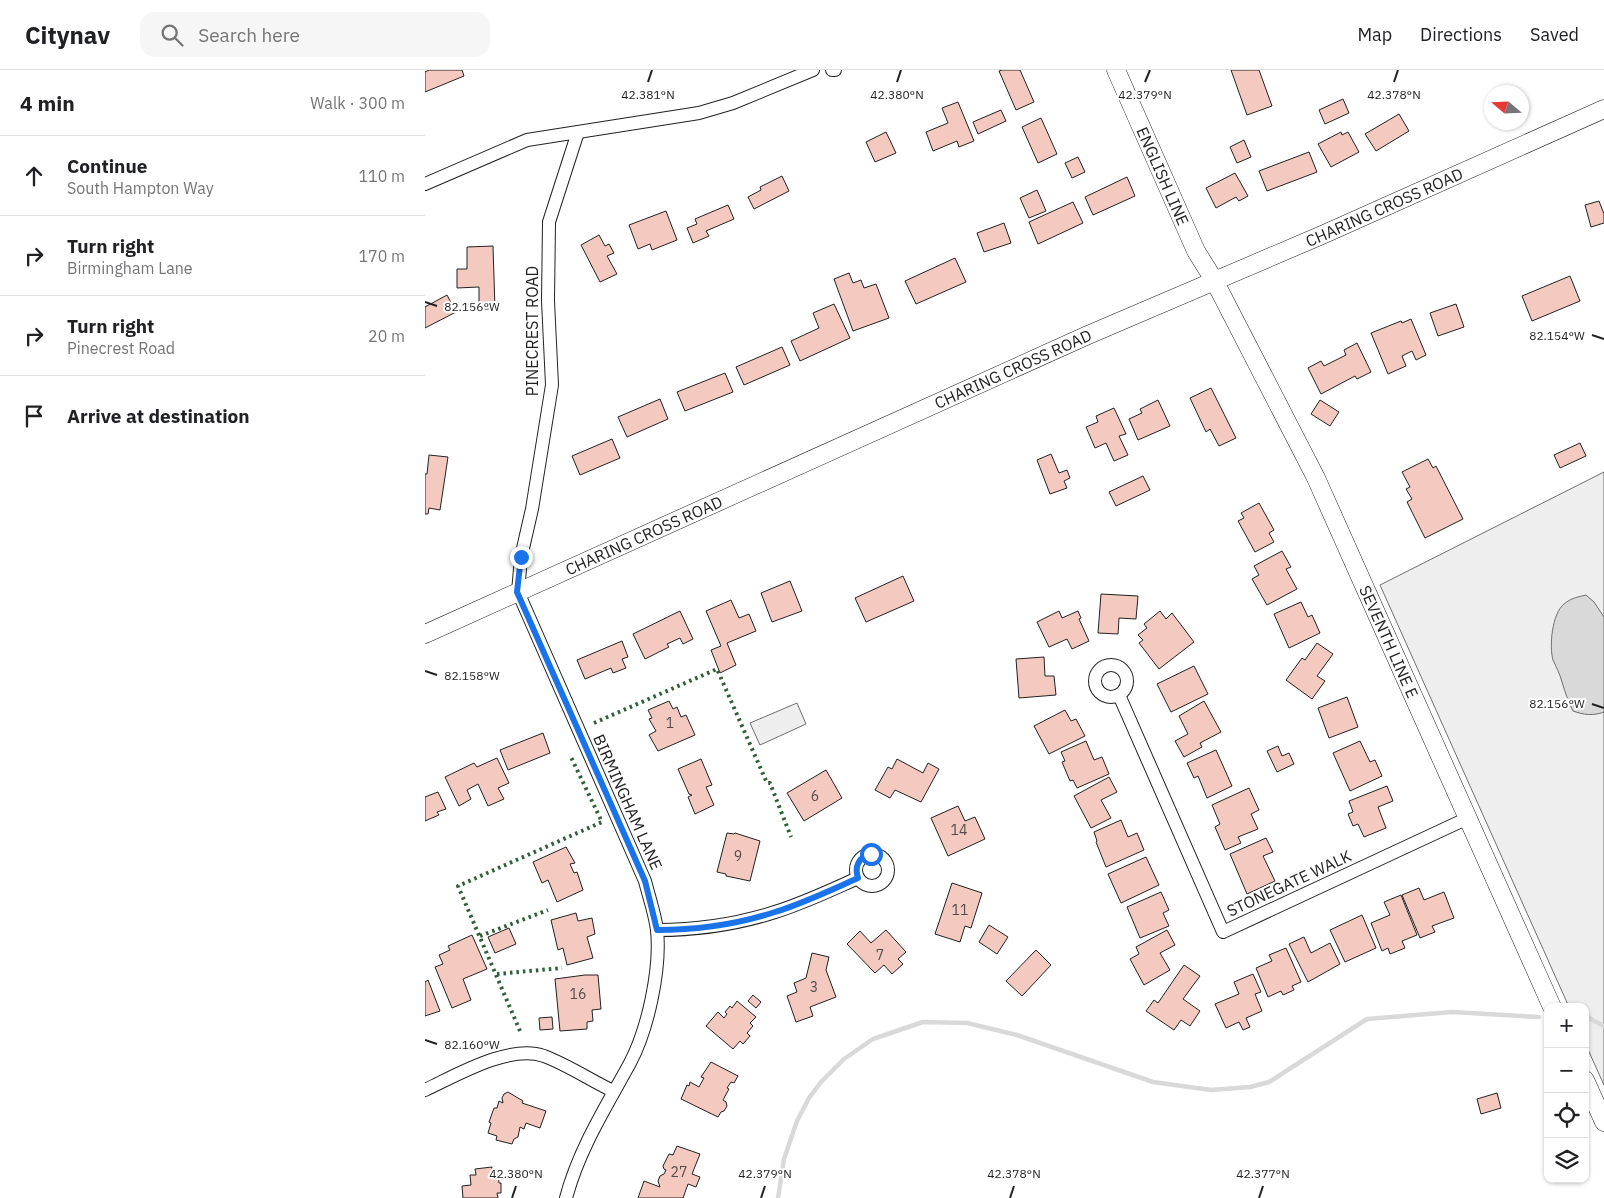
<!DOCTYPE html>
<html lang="en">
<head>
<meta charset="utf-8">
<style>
	body { margin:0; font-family:"IBM Plex Sans",sans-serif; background:#f6f6f6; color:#202124 }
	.controls { position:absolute; right:15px; bottom:15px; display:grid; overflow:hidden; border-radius:10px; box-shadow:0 1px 4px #0004 }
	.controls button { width:45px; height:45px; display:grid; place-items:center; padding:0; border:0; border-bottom:1px solid #e0e0e0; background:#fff; color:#202124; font:25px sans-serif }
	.compass { position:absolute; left:1059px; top:15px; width:45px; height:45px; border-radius:50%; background:#fff; box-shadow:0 1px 4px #0004; rotate:289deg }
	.stop { position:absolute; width:15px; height:15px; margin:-11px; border:4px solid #1a73e8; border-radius:50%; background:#fff }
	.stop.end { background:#1a73e8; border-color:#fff; box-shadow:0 1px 5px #0008 }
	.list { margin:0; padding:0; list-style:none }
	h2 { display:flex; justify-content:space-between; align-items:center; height:65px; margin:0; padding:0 20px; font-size:21px }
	h2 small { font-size:16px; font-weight:400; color:#757577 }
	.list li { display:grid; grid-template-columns:32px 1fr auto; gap:15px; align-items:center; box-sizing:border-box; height:80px; padding:0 20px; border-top:1px solid #e0e0e0 }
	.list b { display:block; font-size:19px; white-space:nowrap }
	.list p { margin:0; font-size:16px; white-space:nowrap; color:#757577 }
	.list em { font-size:16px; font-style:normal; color:#757577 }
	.icon { flex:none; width:28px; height:28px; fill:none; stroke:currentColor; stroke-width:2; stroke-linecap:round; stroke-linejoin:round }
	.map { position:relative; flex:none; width:1179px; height:1128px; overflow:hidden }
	header { display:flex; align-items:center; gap:30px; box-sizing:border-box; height:70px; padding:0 25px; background:#fff; border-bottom:1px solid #e0e0e0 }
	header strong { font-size:24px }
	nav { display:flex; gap:28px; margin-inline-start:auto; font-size:18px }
	.search { width:350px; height:45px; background:#f6f6f6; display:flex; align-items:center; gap:12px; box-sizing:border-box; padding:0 18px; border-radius:15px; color:#757577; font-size:19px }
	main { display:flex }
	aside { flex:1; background:#fff }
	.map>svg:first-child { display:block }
	.green { fill:#eee; stroke:#6f6f6f }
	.water { fill:#d9d9d9; stroke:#6f6f6f }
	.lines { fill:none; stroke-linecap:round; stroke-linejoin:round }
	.stream { stroke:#d9d9d9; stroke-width:4.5 }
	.building { fill:#f3c9c0; stroke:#222 }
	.street-casing { stroke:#222; stroke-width:14 }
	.secondary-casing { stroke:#222; stroke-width:19 }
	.street { stroke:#fff; stroke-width:12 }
	.secondary { stroke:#fff; stroke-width:18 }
	.hedge { stroke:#2f5e38; stroke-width:4; stroke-dasharray:2.5 4; stroke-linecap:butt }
	.route { stroke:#1a73e8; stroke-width:6 }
	.ticks { fill:none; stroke:#222; stroke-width:2 }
	.labels { text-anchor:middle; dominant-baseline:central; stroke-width:4; stroke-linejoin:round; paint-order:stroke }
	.number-label { font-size:14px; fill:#564c4a }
	.street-label { font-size:16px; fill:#222; stroke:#fff }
	.ticks-label { font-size:12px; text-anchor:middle; fill:#222; stroke:#fff; stroke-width:4; stroke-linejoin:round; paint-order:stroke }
</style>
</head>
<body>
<header>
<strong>Citynav</strong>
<div class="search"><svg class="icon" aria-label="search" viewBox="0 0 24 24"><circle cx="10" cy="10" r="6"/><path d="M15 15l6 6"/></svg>Search here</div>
<nav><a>Map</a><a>Directions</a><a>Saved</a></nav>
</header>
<main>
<aside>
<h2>4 min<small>Walk · 300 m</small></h2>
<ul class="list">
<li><svg class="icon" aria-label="ahead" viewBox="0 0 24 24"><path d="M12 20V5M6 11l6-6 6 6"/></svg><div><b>Continue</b><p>South Hampton Way</p></div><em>110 m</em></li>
<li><svg class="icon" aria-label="right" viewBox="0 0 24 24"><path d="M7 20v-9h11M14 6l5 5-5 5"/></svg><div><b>Turn right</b><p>Birmingham Lane</p></div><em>170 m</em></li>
<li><svg class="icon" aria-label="right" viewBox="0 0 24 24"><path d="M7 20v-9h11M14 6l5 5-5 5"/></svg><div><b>Turn right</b><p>Pinecrest Road</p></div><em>20 m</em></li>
<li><svg class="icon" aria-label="arrive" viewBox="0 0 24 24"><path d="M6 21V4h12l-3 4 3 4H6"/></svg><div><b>Arrive at destination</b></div></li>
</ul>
</aside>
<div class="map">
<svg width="1179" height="1128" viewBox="0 0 1179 1128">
	<rect width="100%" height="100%" fill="#fff"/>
	<g class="green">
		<polygon points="1179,402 1179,1015 1160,973 1160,937 1144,937 955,515"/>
		<polygon points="372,633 381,654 335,675 325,653"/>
	</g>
	<path class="water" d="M1161 525 1169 532 1179 547V642C1168 646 1159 645 1148 641 1143 631 1140 622 1137 612 1135 604 1131 597 1128 590 1124 576 1127 544 1139 534 1146 528 1153 527 1161 525Z"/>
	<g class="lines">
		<g class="stream">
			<polyline points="1160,946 1179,956"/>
			<polyline points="353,1128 359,1089 372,1051 384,1028 396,1012 419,989 448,969 498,952 542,953 592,965 728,1012 786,1020 825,1017 844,1012 942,949 1027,942 1114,947"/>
		</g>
	</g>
	<g class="building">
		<polygon points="4,0 37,0 39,6 0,22 0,2"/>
		<polygon points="577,0 595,0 609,32 591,40 574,1"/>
		<polygon points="806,0 834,0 847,36 822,45"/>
		<polygon points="918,29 924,43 900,54 894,40"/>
		<polygon points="533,32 549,71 534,77 532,71 508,81 501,62 523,53 517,38"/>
		<polygon points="576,40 581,51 553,64 548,52"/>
		<polygon points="974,44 984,61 951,81 940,64"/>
		<polygon points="616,48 632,84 613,93 597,57"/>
		<polygon points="461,62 471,83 450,92 441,72"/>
		<polygon points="916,62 917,65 923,62 934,82 906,97 893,74"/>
		<polygon points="819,70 826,87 812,93 805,77"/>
		<polygon points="884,82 892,102 842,121 834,101"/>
		<polygon points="653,87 660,102 647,108 640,93"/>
		<polygon points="810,103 823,126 814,131 811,127 791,138 781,118"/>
		<polygon points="357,106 364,121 329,139 323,127 336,120 335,117"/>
		<polygon points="702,107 710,126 668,145 660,127"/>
		<polygon points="612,120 621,141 604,148 595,128"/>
		<polygon points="1174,131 1179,144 1179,153 1166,157 1160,135"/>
		<polygon points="648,132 658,153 613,174 604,152"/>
		<polygon points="303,135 309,149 281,161 284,166 268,173 262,158 272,154 270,149"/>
		<polygon points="241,141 252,170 227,180 225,174 213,179 204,155"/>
		<polygon points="579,153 586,173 559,182 552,163"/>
		<polygon points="174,165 180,176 184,174 189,183 182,186 192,204 175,212 156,175"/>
		<polygon points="68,176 70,239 54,239 54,217 32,218 32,199 42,199 42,177"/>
		<polygon points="530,188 541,212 491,234 480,211"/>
		<polygon points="424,203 428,213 436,210 439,218 451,214 464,248 428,261 409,209"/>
		<polygon points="1145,206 1155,231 1107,251 1097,226"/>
		<polygon points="22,225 31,242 0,258 0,237"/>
		<polygon points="409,234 425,268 375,291 366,271 394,258 388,243"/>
		<polygon points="1031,234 1039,257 1013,266 1005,243"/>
		<polygon points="986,249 1001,285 991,290 987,281 977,286 981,296 963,304 946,263 976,251 977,253"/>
		<polygon points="932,273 946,302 932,309 930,306 896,324 883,298 896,291 899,296 921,285 919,280"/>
		<polygon points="357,277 365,295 319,315 311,297"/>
		<polygon points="300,303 308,322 260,341 252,322"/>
		<polygon points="786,318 811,368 794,376 785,359 781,362 765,328"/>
		<polygon points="235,329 243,349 202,367 193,347"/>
		<polygon points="733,330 745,356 713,370 704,349 717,343 715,339"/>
		<polygon points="895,330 914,342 905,356 886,344"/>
		<polygon points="689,338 701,364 694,366 703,385 689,391 681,373 670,378 661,357 673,352 671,346"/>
		<polygon points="187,369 195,388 155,405 147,386"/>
		<polygon points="1155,373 1161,386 1135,398 1129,385"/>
		<polygon points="626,384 634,403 642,400 645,408 639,411 642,418 625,424 612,390"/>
		<polygon points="4,385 23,387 15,440 4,438 3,444 0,444 0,404 2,404"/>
		<polygon points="1003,389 1008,398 1011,396 1038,449 1000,468 982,432 987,429 981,419 985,417 977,402"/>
		<polygon points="718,406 725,420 691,436 684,422"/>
		<polygon points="834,433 849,460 844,463 849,472 830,482 813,451 819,448 816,443"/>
		<polygon points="857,481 866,497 861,499 872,519 842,535 827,509 834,505 829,496"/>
		<polygon points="478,506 489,531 441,552 430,528"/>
		<polygon points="365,511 377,541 347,552 336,523"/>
		<polygon points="676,524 713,526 711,549 694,548 693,564 673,563"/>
		<polygon points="306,530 314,548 324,544 331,561 302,573 311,595 295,603 286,580 296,576 281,541"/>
		<polygon points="876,532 883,547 887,545 895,563 864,578 849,544"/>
		<polygon points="255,541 268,569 258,574 255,568 242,574 244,577 220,589 208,564"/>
		<polygon points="634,541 637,548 653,541 656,548 654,549 664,571 647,579 642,569 624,577 612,552"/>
		<polygon points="735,541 741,549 747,543 769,572 734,599 714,573 718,570 713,565 722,558 719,554"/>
		<polygon points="197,571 203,587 197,589 201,598 188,603 186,598 160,609 152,590"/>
		<polygon points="892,573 908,584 892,606 900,611 887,629 861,610 877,588 880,590"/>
		<polygon points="619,587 620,606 629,606 631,625 594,628 591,589"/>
		<polygon points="769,596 783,624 746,642 732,614"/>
		<polygon points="922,627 933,657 904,668 893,638"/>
		<polygon points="244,631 248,639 252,637 256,647 261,645 270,665 233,681 224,665 231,661 224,649 227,648 223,640"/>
		<polygon points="779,631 796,662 775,673 777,677 759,687 750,671 763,664 754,646"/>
		<polygon points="640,640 646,651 651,649 660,666 624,684 609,656"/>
		<polygon points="118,663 125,683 83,700 75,680"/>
		<polygon points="661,671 669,690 677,687 684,704 652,718 648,710 645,711 637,692 640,691 636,682"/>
		<polygon points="935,671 945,692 950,690 957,706 925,721 908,683"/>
		<polygon points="853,676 857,686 864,683 869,694 852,702 842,681"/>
		<polygon points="791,680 807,716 782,728 773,706 769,708 762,693"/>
		<polygon points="72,688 84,713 73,718 79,729 63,736 53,714 42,720 46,729 34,736 20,707 49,693 52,697"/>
		<polygon points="276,689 287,715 281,717 289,735 270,744 263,727 267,725 264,724 253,699"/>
		<polygon points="472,689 498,703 503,693 514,699 496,732 470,720 465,728 450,720 463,697 467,699"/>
		<polygon points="401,700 417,728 379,751 362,723"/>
		<polygon points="684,707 692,722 676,730 686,748 666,758 649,726"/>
		<polygon points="962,716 968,731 953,737 961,758 939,767 933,754 928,756 923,744 928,742 924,731"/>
		<polygon points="824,718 834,740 826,744 833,759 813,767 816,773 800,780 790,757 795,754 787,735"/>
		<polygon points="13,722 21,739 12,742 14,745 0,751 0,727"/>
		<polygon points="533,736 540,751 550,747 560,769 523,786 506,748"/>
		<polygon points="696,750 703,767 712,763 719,780 681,797 671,772 672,771 669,762"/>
		<polygon points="302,763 309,764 310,763 335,771 325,811 301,806 301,804 292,802"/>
		<polygon points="841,768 848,782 838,786 850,811 822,824 805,784"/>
		<polygon points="141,777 150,793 145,794 149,803 152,802 158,820 132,832 123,810 117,813 108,792"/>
		<polygon points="721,787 734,815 696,833 683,804"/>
		<polygon points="527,813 557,823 546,858 540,856 535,872 510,864"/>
		<polygon points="994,818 999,830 1019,822 1029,848 1007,856 1010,862 995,868 977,825"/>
		<polygon points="736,822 744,840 738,843 744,856 715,868 702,837"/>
		<polygon points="976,825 992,865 977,871 980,878 965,884 963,878 957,881 946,853 965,845 959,832"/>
		<polygon points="151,843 153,851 167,848 170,864 162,867 168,888 142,895 138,878 133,880 126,850"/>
		<polygon points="937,845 951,878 920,892 905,860"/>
		<polygon points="564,855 583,867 572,884 554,872"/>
		<polygon points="84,858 91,874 70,883 63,867"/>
		<polygon points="461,860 481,882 473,889 478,894 467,904 459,895 450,903 422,874 435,861 446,873"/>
		<polygon points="742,860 750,875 735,883 745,900 719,915 705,889 714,884 711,877"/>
		<polygon points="47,865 62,899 38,909 46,930 27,938 10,897 18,894 14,885 25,880 23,876"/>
		<polygon points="879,867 886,883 905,873 915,894 883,912 864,874"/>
		<polygon points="861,878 876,912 867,916 869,920 858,925 856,921 843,927 831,898 847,891 844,885"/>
		<polygon points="611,880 626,895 597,926 581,911"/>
		<polygon points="387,883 404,887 401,900 411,927 385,937 388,946 371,952 362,926 372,922 369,913 381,908"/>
		<polygon points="759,895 775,906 758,929 775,941 765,956 756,950 749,960 721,941 729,930 733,933"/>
		<polygon points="828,904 836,922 830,924 837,941 821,948 825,957 818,960 814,952 801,958 790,934 814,924 809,912"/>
		<polygon points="160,905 173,905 176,939 167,940 168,951 162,952 162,959 135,961 130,909"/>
		<polygon points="3,910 15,941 0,946 0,912"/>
		<polygon points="328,925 336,932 331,938 323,931"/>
		<polygon points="312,931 331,947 325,953 328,956 322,963 325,966 318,974 315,971 308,979 281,956 293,942 299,948 302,944 300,942 305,936 307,938"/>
		<polygon points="127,947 128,959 115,960 114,948"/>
		<polygon points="286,992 313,1006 309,1013 306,1012 302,1018 304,1019 298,1030 301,1032 302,1036 299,1041 296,1042 293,1047 256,1029 262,1015 264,1016 265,1012 274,1017 279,1008 276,1007"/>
		<polygon points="83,1022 98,1031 97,1033 121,1041 115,1058 101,1053 99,1059 95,1057 93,1067 89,1069 87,1074 71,1070 72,1066 63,1063 66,1053 64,1052 69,1038 72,1038 74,1031 78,1033 77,1028 79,1024"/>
		<polygon points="1072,1023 1076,1038 1056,1044 1052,1029"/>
		<polygon points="252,1076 275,1084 267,1104 275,1107 271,1117 263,1114 258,1128 213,1128 219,1111 235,1117 233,1111 235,1106 239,1104 241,1100 239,1099 238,1096 244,1084 248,1085"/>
		<polygon points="67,1097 67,1105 73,1104 74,1113 76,1113 76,1123 72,1123 73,1128 38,1128 37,1116 46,1115 45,1105 51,1105 50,1099"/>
	</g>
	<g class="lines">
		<defs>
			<g id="street">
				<polyline points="407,0 410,0"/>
				<polyline points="0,114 102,70 274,43 308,33 388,0"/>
				<circle cx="686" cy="611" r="16"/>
				<polyline points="694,625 798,862 1043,748"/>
				<circle cx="447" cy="800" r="16"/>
				<path d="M232 860C271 860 313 854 350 842 379 833 406 820 433 808"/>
				<path d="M0 1020C32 1005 84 974 119 986 143 995 165 1010 188 1021"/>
				<path d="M141 1128C154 1079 181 1037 205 993 223 959 236 899 232 860 230 844 224 827 220 811L93 522 96 487 107 439 127 315 123 231 124 152 153 62"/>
			</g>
			<g id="secondary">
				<path id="s1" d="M691 0 771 181 789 210 891 408 1127 937"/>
				<path id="s2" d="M0 564 663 265 897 165 1179 39"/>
				<polyline points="1160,1010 1179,1052"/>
			</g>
		</defs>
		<use href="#street" class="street-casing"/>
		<use href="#secondary" class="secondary-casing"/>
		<use href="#street" class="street"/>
		<use href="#secondary" class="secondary"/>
		<g class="hedge">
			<polyline points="169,653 292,599 342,713 345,713 366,767"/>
			<polyline points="55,866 123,840"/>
			<polyline points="72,904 137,898"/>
			<polyline points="95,961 33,816 177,752 145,685"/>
		</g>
	</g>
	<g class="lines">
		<path class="route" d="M96 487 92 522 220 811 232 860C271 860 313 854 350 842 379 833 406 820 433 808 429 796 434 787 446 784"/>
	</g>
	<path class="ticks" d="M223 12 227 0M472 12 476 0M720 12 725 0M969 12 973 0M0 232 12 236M1167 265 1179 269M0 601 12 605M1167 634 1179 638M0 970 12 974M87 1128 91 1116M336 1128 340 1116M585 1128 589 1116M834 1128 838 1116"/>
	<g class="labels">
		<g class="number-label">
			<text x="245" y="653">1</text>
			<text x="390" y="726">6</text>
			<text x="534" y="760">14</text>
			<text x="313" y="786">9</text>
			<text x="535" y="840">11</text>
			<text x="455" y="885">7</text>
			<text x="389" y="917">3</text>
			<text x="153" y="924">16</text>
			<text x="254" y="1102">27</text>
		</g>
		<g class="street-label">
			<text stroke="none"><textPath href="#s1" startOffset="116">ENGLISH LINE</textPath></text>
			<text stroke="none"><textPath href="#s2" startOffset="1050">CHARING CROSS ROAD</textPath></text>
			<text transform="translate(107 261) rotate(-90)">PINECREST ROAD</text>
			<text stroke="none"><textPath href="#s2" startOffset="645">CHARING CROSS ROAD</textPath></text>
			<text stroke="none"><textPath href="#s2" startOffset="240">CHARING CROSS ROAD</textPath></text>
			<text stroke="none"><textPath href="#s1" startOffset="634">SEVENTH LINE E</textPath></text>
			<text transform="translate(203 732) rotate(66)">BIRMINGHAM LANE</text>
			<text transform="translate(864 813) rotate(-25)">STONEGATE WALK</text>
		</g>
	</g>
	<g class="ticks-label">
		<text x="223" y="29">42.381°N</text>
		<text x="472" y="29">42.380°N</text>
		<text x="720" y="29">42.379°N</text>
		<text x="969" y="29">42.378°N</text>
		<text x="47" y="241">82.156°W</text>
		<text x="1132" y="270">82.154°W</text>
		<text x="47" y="610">82.158°W</text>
		<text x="1132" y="638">82.156°W</text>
		<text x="47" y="979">82.160°W</text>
		<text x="91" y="1108">42.380°N</text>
		<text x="340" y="1108">42.379°N</text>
		<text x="589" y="1108">42.378°N</text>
		<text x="838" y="1108">42.377°N</text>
	</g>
</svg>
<div class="controls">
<button>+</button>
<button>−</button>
<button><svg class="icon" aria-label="locate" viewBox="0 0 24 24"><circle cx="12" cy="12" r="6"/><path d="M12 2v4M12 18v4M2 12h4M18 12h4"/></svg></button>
<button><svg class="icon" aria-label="layers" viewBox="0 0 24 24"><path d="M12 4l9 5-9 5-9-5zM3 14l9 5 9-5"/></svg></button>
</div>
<svg class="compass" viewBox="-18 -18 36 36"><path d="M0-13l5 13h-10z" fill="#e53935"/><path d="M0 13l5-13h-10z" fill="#757577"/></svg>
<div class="stop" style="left:446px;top:784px"></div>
<div class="stop end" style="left:96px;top:487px"></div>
</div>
</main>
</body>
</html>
